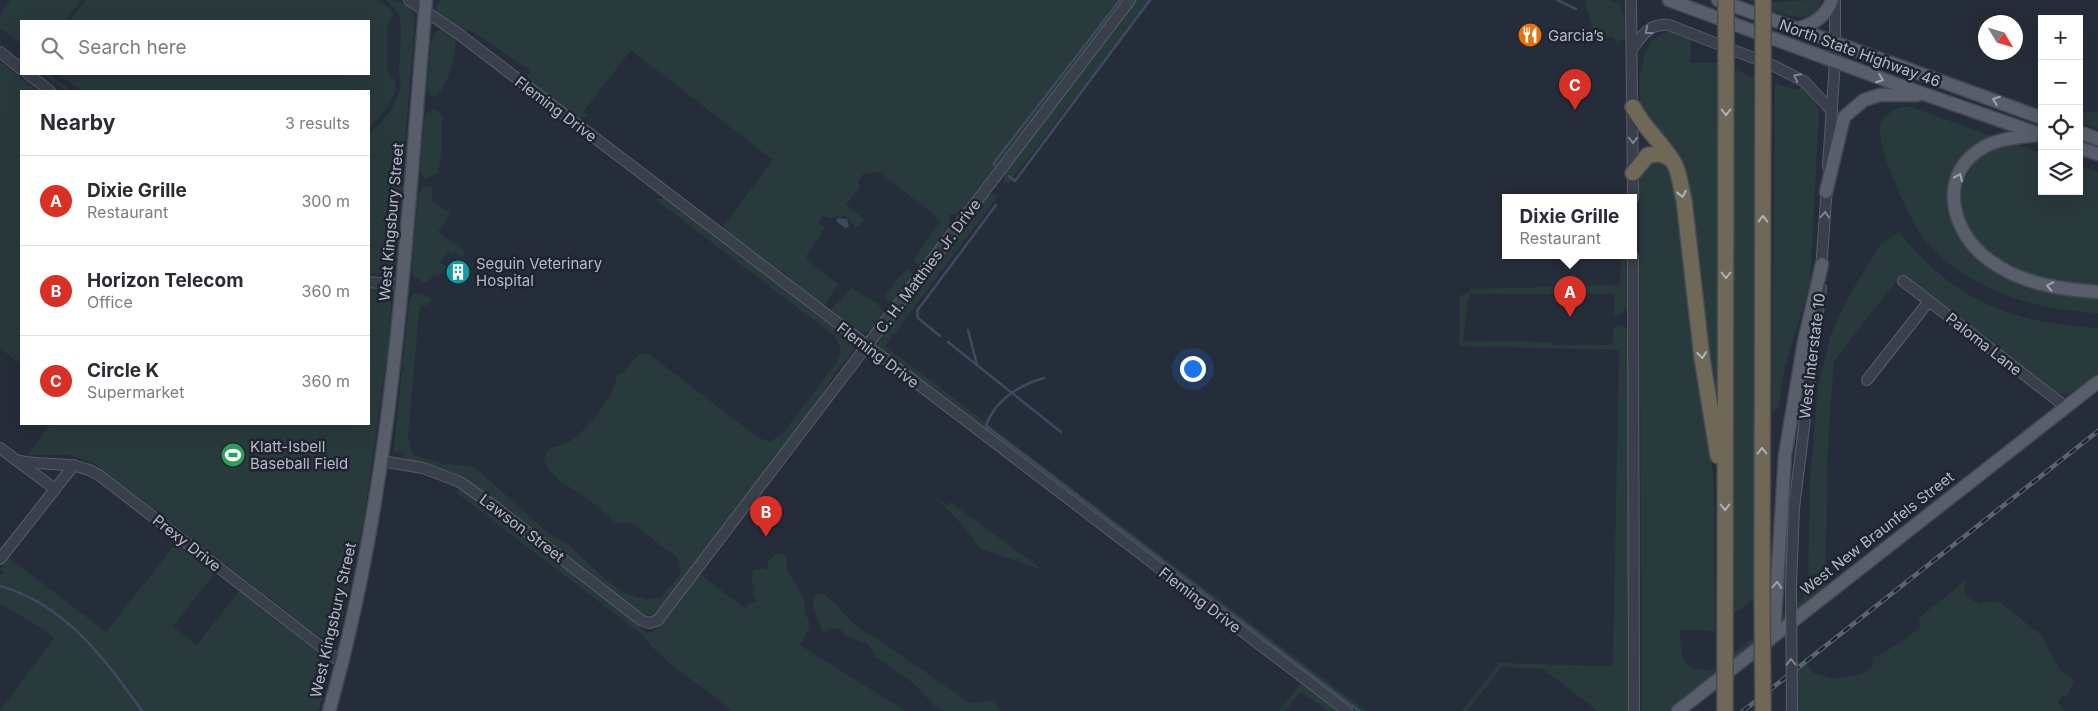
<!DOCTYPE html>
<html lang="en">
<head>
<meta charset="utf-8">
<style>
	body { margin:0; font-family:Inter,sans-serif; background:#f7f7f7; color:#2b2b33 }
	.controls { position:absolute; right:15px; top:15px; display:grid; overflow:hidden; border-radius:0px; box-shadow:0 5px 20px #0002 }
	.controls button { width:45px; height:45px; display:grid; place-items:center; padding:0; border:0; border-bottom:1px solid #e1e1e2; background:#fff; color:#2b2b33; font:25px sans-serif }
	.compass { position:absolute; left:1978px; top:15px; width:45px; height:45px; border-radius:50%; background:#fff; box-shadow:0 5px 20px #0002; rotate:128deg }
	.you { position:absolute; left:1192px; top:368px; width:18px; height:18px; margin:-12px; border:4px solid #fff; border-radius:50%; background:#1a73e8; box-shadow:0 0 0 8px #1a73e833 }
	.badge { display:grid; place-items:center; width:32px; height:32px; border-radius:50%; background:#d93025; color:#fff; font-size:16px; font-weight:700 }
	.pin { position:absolute; translate:-50% -41px; filter:drop-shadow(0 1px 2px #0008) }
	.pin::after { content:''; position:absolute; top:26px; width:18px; height:15px; background:inherit; clip-path:polygon(0 0,100% 0,50% 100%) }
	.popup { position:absolute; left:1502px; top:194px; width:135px; height:65px; box-sizing:border-box; display:grid; place-content:center; border-radius:0px; background:#fff; filter:drop-shadow(0 1px 4px #0005); font-size:16px; white-space:nowrap; color:#7c7c81 }
	.popup b { font-size:19px; color:#2b2b33 }
	.popup::after { content:''; position:absolute; left:50%; top:100%; margin-left:-10px; border:10px solid transparent; border-top-color:#fff }
	.list { margin:0; padding:0; list-style:none }
	h2 { display:flex; justify-content:space-between; align-items:center; height:65px; margin:0; padding:0 20px; font-size:21px }
	h2 small { font-size:16px; font-weight:400; color:#7c7c81 }
	.list li { display:grid; grid-template-columns:32px 1fr auto; gap:15px; align-items:center; box-sizing:border-box; height:90px; padding:0 20px; border-top:1px solid #e1e1e2 }
	.list b { display:block; font-size:19px; white-space:nowrap }
	.list p { margin:0; font-size:16px; white-space:nowrap; color:#7c7c81 }
	.list em { font-size:16px; font-style:normal; color:#7c7c81 }
	.icon { flex:none; width:28px; height:28px; fill:none; stroke:currentColor; stroke-width:2; stroke-linecap:round; stroke-linejoin:round }
	.map { position:relative; flex:none; width:2098px; height:711px; overflow:hidden }
	.search { position:absolute; background:#fff; box-shadow:0 5px 20px #0002; left:20px; top:20px; width:350px; height:55px; display:flex; align-items:center; gap:12px; box-sizing:border-box; padding:0 18px; border-radius:0px; color:#7c7c81; font-size:19px }
	.panel { position:absolute; background:#fff; box-shadow:0 5px 20px #0002; left:20px; top:90px; width:350px; height:335px; border-radius:0px }
	.map>svg:first-child { display:block }
	.green { fill:#293a3c }
	.water { fill:#3d4a61 }
	.lines { fill:none; stroke-linecap:round; stroke-linejoin:round }
	.stream { stroke:#3d4a61; stroke-width:2.5 }
	.minor-casing { stroke:#585d69; stroke-width:12 }
	.major-casing { stroke:#434854; stroke-width:15 }
	.highway-casing { stroke:#454a56; stroke-width:18 }
	.minor { stroke:#393f4b; stroke-width:10 }
	.major { stroke:#585e6a; stroke-width:12 }
	.highway { stroke:#706857; stroke-width:15 }
	.rail-casing { stroke:#5c6371; stroke-width:4.5 }
	.rail { stroke:#1f2430; stroke-width:2.5; stroke-dasharray:8; stroke-linecap:butt }
	.minor-bridge-casing { stroke:#585d69; stroke-width:12; stroke-linecap:butt }
	.highway-bridge-casing { stroke:#454a56; stroke-width:18; stroke-linecap:butt }
	.minor-bridge { stroke:#393f4b; stroke-width:10 }
	.highway-bridge { stroke:#706857; stroke-width:15 }
	.oneway { stroke:#7d838f }
	.oneway2 { stroke:#9ea4af }
	.oneway3 { stroke:#aeb3bb }
	.labels { text-anchor:middle; dominant-baseline:central; stroke-width:5; stroke-linejoin:round; paint-order:stroke }
	.poi-label { font-size:15px; fill:#b5bbc6; stroke:#1f2430; text-anchor:start }
	.street-label { font-size:15px; fill:#b5bbc6; stroke:#1f2430 }
</style>
</head>
<body>
<div class="map">
<svg width="2098" height="711" viewBox="0 0 2098 711">
	<rect width="100%" height="100%" fill="#262d3a"/>
	<g class="green">
		<polygon points="11,0 81,0 65,21 21,21 21,44 0,28 0,15"/>
		<path d="M86 0H378L390 9 393 14 387 28V66L390 77 396 81C395 102 382 114 369 129V91H81L59 74H369V21H70Z"/>
		<path d="M386 0C398 0 412 5 415 18L395 269 378 275 369 274V135L391 111 401 88 399 72 401 31 399 13Z"/>
		<polygon points="441,0 1125,0 961,214 949,214 949,222 954,224 923,264 917,264 913,261 935,228 942,222 938,221 936,216 879,172 863,174 858,181 861,186 846,205 864,219 859,226 855,227 845,216 831,218 824,216 818,222 825,228 806,256 809,262 838,284 825,304 817,303 785,280 789,277 784,271 776,272 721,230 773,160 631,50 583,112 588,115 582,118 574,116 526,79 531,71 470,30 464,31 437,11 436,6"/>
		<polygon points="1135,0 1150,0 1008,184 1004,181 1004,172"/>
		<polygon points="1585,0 1611,0 1612,3 1618,2 1626,19 1625,38 1617,42 1613,37 1604,36 1600,31 1593,31 1589,15 1594,15 1588,13"/>
		<path d="M1748 0C1757 0 1767 3 1775 2 1791 1 1806 0 1822 0 1814 34 1769 8 1748 0Z"/>
		<path d="M438 30H443L454 37C460 47 446 92 434 97L431 96 427 90 431 40Z"/>
		<path d="M1670 31 1691 39 1690 63H1717V387L1711 388 1687 196 1639 109C1641 96 1639 85 1640 73L1642 70C1646 47 1646 40 1670 31Z"/>
		<polygon points="0,62 38,91 21,91 21,365 0,348"/>
		<polygon points="1734,69 1756,79 1756,597 1732,615"/>
		<polygon points="43,74 48,74 72,91 66,91"/>
		<polygon points="1775,83 1798,90 1802,86 1813,97 1819,111 1810,284 1785,366 1778,409 1772,409"/>
		<path d="M1902 107H1911L1994 137C1977 147 1969 165 1960 182 1946 204 1945 215 1960 238 1991 286 2045 292 2098 297V313C2047 310 2001 299 1958 270 1944 261 1931 249 1922 236 1909 217 1876 147 1880 126 1882 116 1893 110 1902 107Z"/>
		<path d="M435 109 442 115C442 137 443 152 437 174L425 178 420 171 425 114Z"/>
		<polygon points="2079,112 2098,112 2098,129 2079,122"/>
		<path d="M2017 145 2042 153V191H2079V166L2098 172V287C2056 282 2017 278 1984 250 1941 214 1959 149 2017 145Z"/>
		<path d="M1656 159 1667 164 1675 181 1710 440 1714 491 1715 631 1680 630C1681 646 1679 667 1700 670 1706 670 1710 671 1715 668L1801 600 1808 589 1810 479 1818 387 1831 334 1846 301 1880 245 1899 232C1954 301 2012 323 2098 328V376C2086 386 2074 398 2057 393L1901 275 1834 361 1828 439 1825 589 1669 711H1642L1639 176 1641 169Z"/>
		<polygon points="428,186 432,187 432,201 450,213 438,232 465,252 461,257 455,251 452,254 448,252 440,262 446,267 438,277 435,274 427,282 420,281 420,277 415,279 412,270 418,194 423,187"/>
		<polygon points="991,194 998,196 885,346 1366,711 1354,711 879,349 878,342 880,336 985,197"/>
		<path d="M663 196 851 341 854 350 833 376 814 407 657 614 650 615 639 612 465 479 451 472 403 458V454L394 451V449L409 302 413 294 417 293 418 296 419 293 432 298 427 305 421 306 419 312 408 436 413 455 444 464 469 466 477 469 548 533 569 545 605 579 624 593 646 600 660 598 680 575 679 559 630 522 615 523C605 514 596 504 585 497 567 484 555 482 544 461L547 451C555 445 564 446 572 440 588 429 618 392 617 373H623L640 353 649 354 757 437 770 442 783 433 838 360 841 351 836 337 655 199H662Z"/>
		<polygon points="1621,256 1629,256 1629,306 1619,315 1614,314 1614,294 1471,294 1468,299 1463,341 1551,342 1552,345 1612,345 1614,327 1622,325 1629,332 1628,711 1598,711 1543,669 1502,667 1467,711 1462,711 1499,663 1613,666 1619,350 1461,346 1459,344 1460,296 1474,289 1620,285"/>
		<path d="M908 269 914 276 894 302 888 301 885 297C891 287 898 276 908 269Z"/>
		<path d="M369 288C380 290 388 293 391 304L388 348 364 518 342 621 335 634 328 638 322 637 312 631 94 463 69 455H27L51 424H369Z"/>
		<path d="M852 288 877 303 884 312C883 318 880 322 876 326 862 343 843 322 831 312L832 308Z"/>
		<path d="M458 488 472 496 638 624 646 633H650L656 629 698 573 746 609 749 604 757 602 752 592 756 590 751 580 754 570 763 568 768 570V561L776 554 782 553 786 557 787 570 804 598 805 614 809 621V628L800 645 905 711H731C706 686 662 664 644 636L457 493Z"/>
		<polygon points="935,497 947,506 950,502 1043,570 981,549 957,519"/>
		<path d="M176 543 215 573 173 627 197 645 239 591 317 652C334 673 325 688 318 711H0L54 638 40 627 0 604V575H3L4 572 0 570 8 557 106 632Z"/>
		<path d="M1966 580C1962 594 1966 598 1980 604L1987 601 2001 603 2041 635 2060 670 2074 680 2068 695 2061 697 2058 702 2064 711H1792L1793 672 1805 662 1813 673 1837 679 1862 674 1872 667 1873 657C1883 655 1912 635 1920 627L1919 618Z"/>
		<path d="M822 593C844 608 848 626 875 637L965 700 970 703 994 701 1000 711H945L937 708 913 683 875 656 868 644 846 636 840 629 829 628 826 632 822 631 813 607 815 595Z"/>
		<polygon points="1302,682 1340,711 1328,711 1303,693 1299,694 1285,711 1279,711"/>
	</g>
	<polygon class="water" points="838,218 847,219 849,227 845,228 836,221"/>
	<g class="lines">
		<g class="stream">
			<polyline points="1557,0 1576,9"/>
			<polyline points="995,165 993,164 1120,0"/>
			<polyline points="1009,176 1015,181 1150,0"/>
			<polyline points="968,330 977,365"/>
			<polyline points="940,336 918,318 917,311 996,205"/>
			<polyline points="948,342 1061,432"/>
			<path d="M1044 378C1019 385 994 401 986 426L1359 711"/>
			<path d="M0 586C65 604 105 659 142 711"/>
		</g>
		<defs>
			<g id="minor">
				<polyline points="409,0 456,32 1347,711"/>
				<polyline points="1631,0 1633,198"/>
				<path d="M1632 49C1642 35 1650 23 1669 25L1774 66 1805 82 1832 111"/>
				<polyline points="0,52 21,69"/>
				<polyline points="28,74 50,91"/>
				<polyline points="1828,166 1835,61 1835,0"/>
				<polyline points="1633,256 1634,711"/>
				<polyline points="1821,271 1827,186"/>
				<polyline points="1903,281 2066,407"/>
				<polyline points="369,282 401,285"/>
				<polyline points="1867,380 1929,301"/>
				<polyline points="0,448 55,489"/>
				<path d="M16 460C44 467 73 459 99 475L342 663"/>
				<polyline points="382,461 423,468 460,482 495,507 641,620 649,623 658,620 1130,0"/>
				<polyline points="1794,508 1821,288"/>
				<polyline points="0,559 74,465"/>
			</g>
			<g id="major">
				<polyline points="1669,0 1907,88 2042,135"/>
				<polyline points="1718,0 2042,118"/>
				<path d="M1797 29C1813 24 1826 17 1832 0"/>
				<polyline points="2079,132 2098,139"/>
				<path d="M2038 135C2021 137 2002 138 1986 146 1936 172 1950 232 1989 260 2021 284 2059 289 2098 292"/>
				<polyline points="2079,148 2098,154"/>
				<polyline points="1826,192 1844,117 1864,100 1880,95 1917,95"/>
				<polyline points="1774,633 1785,455 1804,342 1822,264"/>
				<path d="M329 711C395 480 405 239 426 0"/>
				<polyline points="1678,711 2098,382"/>
			</g>
			<g id="highway">
				<path d="M1633 107C1644 129 1664 144 1675 165 1680 176 1681 188 1684 200L1702 358 1718 456"/>
				<polyline points="1633,173 1648,155 1661,154 1671,159"/>
				<polyline points="1762,588 1763,79"/>
				<polyline points="1725,626 1726,64"/>
			</g>
		</defs>
		<use href="#minor" class="minor-casing"/>
		<use href="#major" class="major-casing"/>
		<use href="#highway" class="highway-casing"/>
		<use href="#minor" class="minor"/>
		<use href="#major" class="major"/>
		<use href="#highway" class="highway"/>
		<defs>
			<polyline id="rail" points="1743,711 2098,431"/>
		</defs>
		<use href="#rail" class="rail-casing"/>
		<use href="#rail" class="rail"/>
		<defs>
			<polyline id="minor-bridge" points="1792,711 1791,586 1794,508"/>
			<g id="highway-bridge">
				<polyline points="1726,0 1726,64"/>
				<polyline points="1763,0 1763,79"/>
				<polyline points="1762,588 1763,711"/>
				<polyline points="1725,626 1725,711"/>
			</g>
		</defs>
		<use href="#minor-bridge" class="minor-bridge-casing"/>
		<use href="#highway-bridge" class="highway-bridge-casing"/>
		<use href="#minor-bridge" class="minor-bridge"/>
		<use href="#highway-bridge" class="highway-bridge"/>
	</g>
	<defs><path id="oneway-chevron" d="M-2-3.5L2.5 0L-2 3.5" fill="none" stroke-width="1.6" stroke-linecap="round" stroke-linejoin="round" transform="scale(1.25)"/></defs>
	<g class="oneway">
		<use href="#oneway-chevron" transform="translate(1648 31) rotate(143)"/>
		<use href="#oneway-chevron" transform="translate(1797 77) rotate(-153)"/>
		<use href="#oneway-chevron" transform="translate(1633 140) rotate(90)"/>
		<use href="#oneway-chevron" transform="translate(1825 215) rotate(-86)"/>
		<use href="#oneway-chevron" transform="translate(1791 662) rotate(-91)"/>
	</g>
	<g class="oneway2">
		<use href="#oneway-chevron" transform="translate(1880 79) rotate(20)"/>
		<use href="#oneway-chevron" transform="translate(1996 100) rotate(-159)"/>
		<use href="#oneway-chevron" transform="translate(1959 177) rotate(-66)"/>
		<use href="#oneway-chevron" transform="translate(2050 286) rotate(-168)"/>
		<use href="#oneway-chevron" transform="translate(1777 585) rotate(-86)"/>
	</g>
	<g class="oneway3">
		<use href="#oneway-chevron" transform="translate(1726 112) rotate(90)"/>
		<use href="#oneway-chevron" transform="translate(1682 194) rotate(79)"/>
		<use href="#oneway-chevron" transform="translate(1763 219) rotate(-90)"/>
		<use href="#oneway-chevron" transform="translate(1726 275) rotate(90)"/>
		<use href="#oneway-chevron" transform="translate(1702 355) rotate(83)"/>
		<use href="#oneway-chevron" transform="translate(1762 451) rotate(-90)"/>
		<use href="#oneway-chevron" transform="translate(1725 507) rotate(90)"/>
	</g>
	<defs>
		<symbol id="restaurant-disc" viewBox="-11 -11 22 22"><circle r="9.5" fill="#e8710a" stroke="#1f2430"/><path d="M-5-6h1v4h1v-4h1v4h1v-4h1v5L-1.5 .5V6h-2V.5L-5-1ZM5-6V6H3V1.5H1.5Q1.5-4 5-6Z" fill="#fff"/></symbol>
		<symbol id="building-disc" viewBox="-11 -11 22 22"><circle r="9.5" fill="#0f9aa8" stroke="#1f2430"/><path d="M-4-6H4V6H1V3H-1V6H-4ZM-2.5-4.3h1.7v1.8h-1.7ZM.8-4.3h1.7v1.8H.8ZM-2.5-1h1.7V.8h-1.7ZM.8-1h1.7V.8H.8Z" fill="#fff"/></symbol>
		<symbol id="stadium-disc" viewBox="-11 -11 22 22"><circle r="9.5" fill="#2e9e5b" stroke="#1f2430"/><path d="M0-5a6.5 5 0 1 0 0 10a6.5 5 0 1 0 0-10ZM-3.5-1.8h7v3.6h-7Z" fill="#fff"/></symbol>
	</defs>
	<g fill-rule="evenodd">
		<use href="#restaurant-disc" x="1516" y="21" width="28" height="28"/>
		<use href="#building-disc" x="444" y="258" width="28" height="28"/>
		<use href="#stadium-disc" x="219" y="441" width="28" height="28"/>
	</g>
	<g class="labels">
		<g class="poi-label">
			<text x="1548" y="35">Garcia’s</text>
			<text x="476" y="263">Seguin Veterinary<tspan x="476" dy="17">Hospital</tspan></text>
			<text x="250" y="446">Klatt-Isbell<tspan x="250" dy="17">Baseball Field</tspan></text>
		</g>
		<g class="street-label">
			<text transform="translate(1860 53) rotate(20)">North State Highway 46</text>
			<text transform="translate(556 109) rotate(37)">Fleming Drive</text>
			<text transform="translate(391 222) rotate(-85)">West Kingsbury Street</text>
			<text transform="translate(928 266) rotate(-53)">C. H. Matthies Jr. Drive</text>
			<text transform="translate(1984 344) rotate(38)">Paloma Lane</text>
			<text transform="translate(878 355) rotate(37)">Fleming Drive</text>
			<text transform="translate(1812 356) rotate(-83)">West Interstate 10</text>
			<text transform="translate(522 528) rotate(37)">Lawson Street</text>
			<text transform="translate(1877 533) rotate(-38)">West New Braunfels Street</text>
			<text transform="translate(187 543) rotate(38)">Prexy Drive</text>
			<text transform="translate(1200 600) rotate(37)">Fleming Drive</text>
			<text transform="translate(333 620) rotate(-77)">West Kingsbury Street</text>
		</g>
	</g>
</svg>
<div class="controls">
<button>+</button>
<button>−</button>
<button><svg class="icon" aria-label="locate" viewBox="0 0 24 24"><circle cx="12" cy="12" r="6"/><path d="M12 2v4M12 18v4M2 12h4M18 12h4"/></svg></button>
<button><svg class="icon" aria-label="layers" viewBox="0 0 24 24"><path d="M12 4l9 5-9 5-9-5zM3 14l9 5 9-5"/></svg></button>
</div>
<svg class="compass" viewBox="-18 -18 36 36"><path d="M0-13l5 13h-10z" fill="#e53935"/><path d="M0 13l5-13h-10z" fill="#7c7c81"/></svg>
<div class="you"></div>
<div class="pin badge" style="left:1570px;top:317px">A</div>
<div class="popup"><b>Dixie Grille</b>Restaurant</div>
<div class="pin badge" style="left:766px;top:537px">B</div>
<div class="pin badge" style="left:1575px;top:110px">C</div>
<div class="search"><svg class="icon" aria-label="search" viewBox="0 0 24 24"><circle cx="10" cy="10" r="6"/><path d="M15 15l6 6"/></svg>Search here</div>
<section class="panel">
<h2>Nearby<small>3 results</small></h2>
<ul class="list">
<li><span class="badge">A</span><div><b>Dixie Grille</b><p>Restaurant</p></div><em>300 m</em></li>
<li><span class="badge">B</span><div><b>Horizon Telecom</b><p>Office</p></div><em>360 m</em></li>
<li><span class="badge">C</span><div><b>Circle K</b><p>Supermarket</p></div><em>360 m</em></li>
</ul>
</section>
</div>
</body>
</html>
